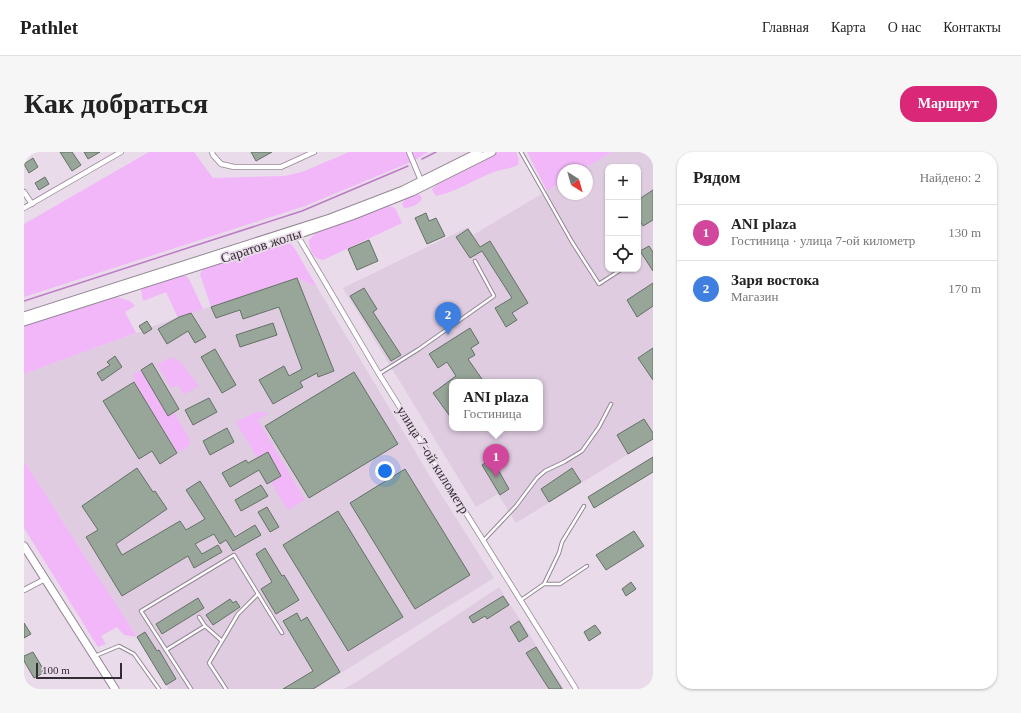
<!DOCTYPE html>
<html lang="ru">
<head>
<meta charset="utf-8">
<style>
	body { margin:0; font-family:"Times New Roman",serif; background:#f6f6f6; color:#222 }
	.controls { position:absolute; right:12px; top:12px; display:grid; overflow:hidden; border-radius:8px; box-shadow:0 1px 3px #0004 }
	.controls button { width:36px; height:36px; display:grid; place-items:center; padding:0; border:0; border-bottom:1px solid #e0e0e0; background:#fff; color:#222; font:20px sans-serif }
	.compass { position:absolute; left:533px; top:12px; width:36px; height:36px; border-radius:50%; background:#fff; box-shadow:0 1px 3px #0004; rotate:143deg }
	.scale { position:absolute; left:12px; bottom:10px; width:86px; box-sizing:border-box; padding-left:4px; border:2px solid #322d33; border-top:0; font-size:11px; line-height:14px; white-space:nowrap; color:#322d33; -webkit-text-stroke:3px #e9dbea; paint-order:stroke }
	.you { position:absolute; left:361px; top:319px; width:14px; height:14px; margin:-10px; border:3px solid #fff; border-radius:50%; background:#1a73e8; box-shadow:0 0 0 6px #1a73e833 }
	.badge { display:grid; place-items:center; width:26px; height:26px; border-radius:50%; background:#db2777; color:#fff; font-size:13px; font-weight:700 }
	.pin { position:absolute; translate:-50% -33px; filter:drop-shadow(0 1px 2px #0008) }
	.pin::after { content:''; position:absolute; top:21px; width:14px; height:12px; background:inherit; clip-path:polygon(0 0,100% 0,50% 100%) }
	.popup { position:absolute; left:425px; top:227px; width:94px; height:52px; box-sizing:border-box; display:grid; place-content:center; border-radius:8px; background:#fff; filter:drop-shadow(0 1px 3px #0005); font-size:13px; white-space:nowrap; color:#767676 }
	.popup b { font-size:15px; color:#222 }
	.popup::after { content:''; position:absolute; left:50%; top:100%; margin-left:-8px; border:8px solid transparent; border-top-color:#fff }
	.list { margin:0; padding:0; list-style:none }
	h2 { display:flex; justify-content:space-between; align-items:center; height:52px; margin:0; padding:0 16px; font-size:17px }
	h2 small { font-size:13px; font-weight:400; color:#767676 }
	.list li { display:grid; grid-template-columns:26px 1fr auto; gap:12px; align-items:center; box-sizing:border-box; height:56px; padding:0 16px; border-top:1px solid #e0e0e0 }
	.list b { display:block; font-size:15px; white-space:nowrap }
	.list p { margin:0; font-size:13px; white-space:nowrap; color:#767676 }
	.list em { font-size:13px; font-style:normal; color:#767676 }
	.icon { flex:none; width:22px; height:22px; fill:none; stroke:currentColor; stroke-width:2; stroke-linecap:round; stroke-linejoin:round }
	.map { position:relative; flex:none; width:629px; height:537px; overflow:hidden; border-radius:16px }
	header { display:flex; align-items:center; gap:24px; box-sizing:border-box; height:56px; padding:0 20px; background:#fff; border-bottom:1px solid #e0e0e0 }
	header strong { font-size:19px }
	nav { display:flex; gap:22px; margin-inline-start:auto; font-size:14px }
	.intro { display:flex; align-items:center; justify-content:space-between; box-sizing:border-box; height:96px; padding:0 24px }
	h1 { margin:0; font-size:28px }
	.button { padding:10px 18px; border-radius:16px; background:#db2777; color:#fff; font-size:14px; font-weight:700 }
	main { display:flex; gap:24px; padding:0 24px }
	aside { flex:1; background:#fff; border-radius:16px; box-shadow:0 1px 3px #0004 }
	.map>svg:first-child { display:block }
	.built { fill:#dfcce1; fill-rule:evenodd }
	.green { fill:#f1b7f9 }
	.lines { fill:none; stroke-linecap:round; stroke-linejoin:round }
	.stream { stroke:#bc7bc5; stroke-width:1.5 }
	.building { fill:#98a699; stroke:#647165 }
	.lane-casing { stroke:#948795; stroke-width:4.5 }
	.street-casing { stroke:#948795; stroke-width:6 }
	.secondary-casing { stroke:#948795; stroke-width:9 }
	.primary-casing { stroke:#948795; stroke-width:9 }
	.lane { stroke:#fff; stroke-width:2.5 }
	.street { stroke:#fff; stroke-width:4.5 }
	.secondary { stroke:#fff; stroke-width:7 }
	.primary { stroke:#fff; stroke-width:7 }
	.labels { text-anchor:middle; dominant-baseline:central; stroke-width:3.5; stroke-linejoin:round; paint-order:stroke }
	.street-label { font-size:14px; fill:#322d33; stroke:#e9dbea }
</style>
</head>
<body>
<header>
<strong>Pathlet</strong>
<nav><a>Главная</a><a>Карта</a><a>О нас</a><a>Контакты</a></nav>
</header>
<div class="intro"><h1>Как добраться</h1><a class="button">Маршрут</a></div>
<main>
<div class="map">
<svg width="629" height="537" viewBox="0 0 629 537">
	<rect width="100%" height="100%" fill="#e9dbea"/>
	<g class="built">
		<path d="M588 0H622L629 11V287L492 371 474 342 452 355 319 136 444 75 449 83 539 29V42H563V18H558ZM584 15H614V117H584ZM428 230H516V276H428Z"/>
		<polygon points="273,126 293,135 413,336 470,426 291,537 145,537 113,485 0,309 0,222 118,179 120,182 128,177 127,175 167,161"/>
		<polygon points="475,435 540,537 320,537 334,529"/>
	</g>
	<g class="green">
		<polygon points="125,0 170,0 189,26 261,24 278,20 325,0 404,0 389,9 281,54 0,145 0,72"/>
		<path d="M475 0H492L495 8 494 13C486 17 478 17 470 20 450 27 433 40 412 44L408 38C411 28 463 6 475 0Z"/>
		<polygon points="503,0 588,0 558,18 539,18 539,29 523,39"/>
		<path d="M394 41 398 46C396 52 387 56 380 56L378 52 381 47Z"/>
		<path d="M365 54 371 56 378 71 299 108C289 107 285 98 285 88L294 79Z"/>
		<polygon points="258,91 267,92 271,97 293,135 273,126 187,155 176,122 180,116"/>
		<polygon points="156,124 162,124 165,127 179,157 154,166 142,140 119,149 117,137"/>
		<polygon points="93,145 106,149 111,154 101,160 112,181 0,222 0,174"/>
		<polygon points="147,205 157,210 175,234 160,243 154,233 147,236 133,213"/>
		<polygon points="117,218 144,263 150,260 165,286 166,293 153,301 110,230 110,222"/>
		<polygon points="233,260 245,261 234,268 281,348 264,358 247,330 257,324 244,300 233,306 212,270"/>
		<polygon points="0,309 113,485 100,483 93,475 77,484 82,492 74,495 0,376"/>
	</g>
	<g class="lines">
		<g class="stream">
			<polyline points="398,7 412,0"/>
			<polyline points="0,149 278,59 384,14"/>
		</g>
	</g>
	<g class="building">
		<polygon points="36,0 48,0 57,13 48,19"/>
		<polygon points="60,0 76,0 64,7"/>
		<polygon points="227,0 248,0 232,9"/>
		<polygon points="9,6 14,15 5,21 0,12"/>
		<polygon points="21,25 25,32 15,38 11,31"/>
		<polygon points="629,38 629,68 619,74 614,66 614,48"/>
		<polygon points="402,61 405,69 412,66 421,84 403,92 391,66"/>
		<polygon points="444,77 456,95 466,89 504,151 488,161 493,168 482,175 471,156 488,146 458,99 446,106 432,85"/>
		<polygon points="345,88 354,109 333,118 324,97"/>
		<polygon points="625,94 629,100 629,119 616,99"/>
		<polygon points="273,126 310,219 294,225 293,221 276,230 279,235 249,252 235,228 260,214 265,224 278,217 255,155 219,167 216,158 192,166 187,155"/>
		<polygon points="629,131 629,154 613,165 603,148"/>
		<polygon points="340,136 353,157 349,160 377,203 367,209 326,144"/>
		<polygon points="167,161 182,185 171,191 164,179 143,192 134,177 155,165"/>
		<polygon points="123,169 128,177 120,182 115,174"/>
		<polygon points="249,171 253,183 216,195 212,183"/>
		<polygon points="446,176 455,191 447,196 451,203 444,207 460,230 428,230 428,267 409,241 432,224 423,210 414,216 405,202"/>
		<polygon points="629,196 629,228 614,206"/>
		<polygon points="191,197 212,233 198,241 177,205"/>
		<polygon points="91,204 98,215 78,229 73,221 86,213 83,210"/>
		<polygon points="128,211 155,257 144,264 117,218"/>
		<polygon points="330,220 374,292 285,346 241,274"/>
		<polygon points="110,230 153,301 136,312 128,299 115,307 79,249"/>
		<polygon points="185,246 193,260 169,273 161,258"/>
		<polygon points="620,267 629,281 629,287 604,302 593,283"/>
		<polygon points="203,276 210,290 186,303 179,289"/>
		<polygon points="244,300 257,324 243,332 235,318 206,335 198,321 222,308 224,311"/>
		<polygon points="629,305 629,320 570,356 564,345"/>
		<polygon points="468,307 485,337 476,343 458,313"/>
		<polygon points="113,316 129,340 131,339 143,357 92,392 98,403 156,369 162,378 181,367 162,338 176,329 211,385 231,373 237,383 209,399 202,388 196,392 190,382 171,392 178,402 194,393 198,400 170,416 164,404 98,444 62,385 74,378 58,354"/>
		<polygon points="548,316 557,330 525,350 517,337"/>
		<polygon points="381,317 446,423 391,457 326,351"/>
		<polygon points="237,333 244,344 217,359 211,348"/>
		<polygon points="243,355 255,375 246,380 234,360"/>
		<polygon points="314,359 379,465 324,499 259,393"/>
		<polygon points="610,379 620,394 582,418 572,403"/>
		<polygon points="241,396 258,424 260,423 275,448 252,462 237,437 248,430 232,402"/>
		<polygon points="607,430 612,437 602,444 598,437"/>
		<polygon points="479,444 485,453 463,467 461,464 449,471 445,465"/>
		<polygon points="174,446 180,456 138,482 132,472"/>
		<polygon points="206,447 209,451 212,449 216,455 189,473 182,463"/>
		<polygon points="273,461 277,469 283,465 316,520 289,537 259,537 289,519 259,469"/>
		<polygon points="495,469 504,484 495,490 486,475"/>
		<polygon points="0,471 7,482 0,486"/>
		<polygon points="571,473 577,481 565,489 560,480"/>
		<polygon points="121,480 133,499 135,498 152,527 142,533 113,485"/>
		<polygon points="512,495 538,537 525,537 502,501"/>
		<polygon points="9,500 21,520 10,526 0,509 0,504"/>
	</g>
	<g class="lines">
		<defs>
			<g id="lane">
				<polyline points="497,0 548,90 575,132 598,117"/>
				<polyline points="355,222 395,197 470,144 451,109"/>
				<polyline points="460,388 492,354 513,326 521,319 540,310 558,299 575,275 587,252"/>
				<polyline points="520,432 535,401 538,390 560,354"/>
				<polyline points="497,448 520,432 536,432 563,414"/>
				<polyline points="175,465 181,474 198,489"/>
				<polyline points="142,498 181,474"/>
				<polyline points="71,504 95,494 110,502 135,537"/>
				<polyline points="167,537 117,459 210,403 258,481"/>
				<polyline points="202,537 185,511 214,462 234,442"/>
			</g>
			<g id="street">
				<polyline points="188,0 189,3 197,12 210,15 257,15 290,0"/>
				<polyline points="385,0 398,31"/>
				<polyline points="0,40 8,52"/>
				<polyline points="0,56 97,0"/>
				<polyline points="272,81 355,222 552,537"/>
				<polyline points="0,438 21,427"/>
			</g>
			<polyline id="secondary" points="0,394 91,537"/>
			<g id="primary">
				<polyline points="0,164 306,66 379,38 455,0"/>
				<polyline points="0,170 273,83 328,64 388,40 468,0"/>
			</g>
		</defs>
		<use href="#lane" class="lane-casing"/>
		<use href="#street" class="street-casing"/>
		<use href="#secondary" class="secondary-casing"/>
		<use href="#primary" class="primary-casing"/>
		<use href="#lane" class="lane"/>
		<use href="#street" class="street"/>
		<use href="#secondary" class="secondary"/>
		<use href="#primary" class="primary"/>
	</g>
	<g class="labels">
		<g class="street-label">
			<text transform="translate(237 94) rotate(-18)">Саратов жолы</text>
			<text transform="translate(409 308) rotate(58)">улица 7-ой километр</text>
		</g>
	</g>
</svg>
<div class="controls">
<button>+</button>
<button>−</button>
<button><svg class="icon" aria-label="locate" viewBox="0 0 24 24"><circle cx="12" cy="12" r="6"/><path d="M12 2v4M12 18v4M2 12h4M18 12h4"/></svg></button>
</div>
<svg class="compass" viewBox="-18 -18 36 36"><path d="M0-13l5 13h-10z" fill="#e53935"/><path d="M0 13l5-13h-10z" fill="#767676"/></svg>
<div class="scale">100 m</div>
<div class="you"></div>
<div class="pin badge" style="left:472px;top:325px;background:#d1479c">1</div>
<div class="popup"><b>ANI plaza</b>Гостиница</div>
<div class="pin badge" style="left:424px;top:183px;background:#3f7fe0">2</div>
</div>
<aside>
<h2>Рядом<small>Найдено: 2</small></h2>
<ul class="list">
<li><span class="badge" style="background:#d1479c">1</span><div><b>ANI plaza</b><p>Гостиница · улица 7-ой километр</p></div><em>130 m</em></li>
<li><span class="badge" style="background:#3f7fe0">2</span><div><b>Заря востока</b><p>Магазин</p></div><em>170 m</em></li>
</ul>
</aside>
</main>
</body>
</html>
